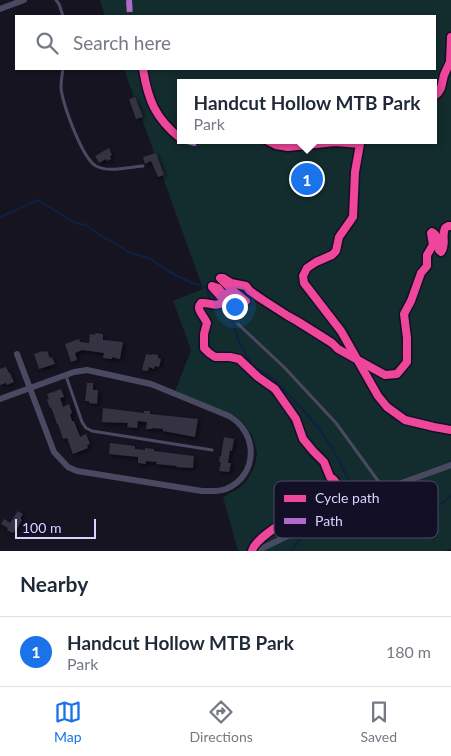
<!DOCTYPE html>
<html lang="en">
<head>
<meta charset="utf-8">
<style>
	body { margin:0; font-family:Lato,sans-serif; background:#f2f2f3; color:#1f2937 }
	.scale { position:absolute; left:15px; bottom:12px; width:81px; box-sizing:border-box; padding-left:5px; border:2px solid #d9d4ff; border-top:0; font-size:14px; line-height:18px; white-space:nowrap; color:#d9d4ff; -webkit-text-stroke:4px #130f26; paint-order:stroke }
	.you { position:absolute; left:234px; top:306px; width:18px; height:18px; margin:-12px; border:4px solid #fff; border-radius:50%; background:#1a73e8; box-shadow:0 0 0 8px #1a73e833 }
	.badge { display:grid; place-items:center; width:32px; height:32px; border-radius:50%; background:#1a73e8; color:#fff; font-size:16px; font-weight:700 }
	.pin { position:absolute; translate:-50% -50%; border:2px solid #fff; box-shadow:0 1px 5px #0006 }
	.popup { position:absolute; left:177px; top:79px; width:260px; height:65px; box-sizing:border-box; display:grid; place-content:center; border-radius:0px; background:#fff; filter:drop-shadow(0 1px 4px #0005); font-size:16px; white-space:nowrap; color:#747a83 }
	.popup b { font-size:19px; color:#1f2937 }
	.popup::after { content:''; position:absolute; left:50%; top:100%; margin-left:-10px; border:10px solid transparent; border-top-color:#fff }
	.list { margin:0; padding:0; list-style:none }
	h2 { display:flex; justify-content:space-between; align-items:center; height:65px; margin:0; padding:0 20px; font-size:21px }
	h2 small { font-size:16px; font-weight:400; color:#747a83 }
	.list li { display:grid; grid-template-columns:32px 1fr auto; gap:15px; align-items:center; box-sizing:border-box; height:70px; padding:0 20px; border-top:1px solid #e0e1e3 }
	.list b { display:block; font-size:19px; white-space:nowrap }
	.list p { margin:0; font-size:16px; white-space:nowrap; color:#747a83 }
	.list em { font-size:16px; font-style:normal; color:#747a83 }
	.icon { flex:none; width:28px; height:28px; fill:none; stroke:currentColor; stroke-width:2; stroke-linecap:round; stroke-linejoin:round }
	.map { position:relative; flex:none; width:451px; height:551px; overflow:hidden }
	.search { position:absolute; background:#fff; box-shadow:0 1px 4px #0004; left:15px; right:15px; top:15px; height:55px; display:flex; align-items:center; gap:12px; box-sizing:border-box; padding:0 18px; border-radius:0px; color:#747a83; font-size:19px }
	.sheet { height:135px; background:#fff }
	nav { display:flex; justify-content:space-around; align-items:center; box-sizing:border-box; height:70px; border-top:1px solid #e0e1e3; background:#fff; font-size:14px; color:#747a83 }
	nav a { display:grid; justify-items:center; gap:2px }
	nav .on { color:#1a73e8 }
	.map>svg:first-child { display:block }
	.green { fill:#132c2d; fill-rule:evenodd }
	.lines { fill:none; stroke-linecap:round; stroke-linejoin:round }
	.stream { stroke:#0d2144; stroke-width:2 }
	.building { fill:#343243; filter:url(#shadow) }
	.lane { stroke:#4a4962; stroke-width:3 }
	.street { stroke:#4a4962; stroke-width:6 }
	.quiet { stroke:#b06ccc; stroke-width:6; stroke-dasharray:12 6; stroke-linecap:butt }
	.cycleway-casing { stroke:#130f26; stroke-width:11 }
	.cycleway { stroke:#ed469a; stroke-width:8 }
	.key { fill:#130f26; stroke:#4e4a67; stroke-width:1 }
	.key-label { font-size:14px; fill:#d9d4ff }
</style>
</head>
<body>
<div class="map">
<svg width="451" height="551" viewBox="0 0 451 551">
	<defs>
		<filter id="shadow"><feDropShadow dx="2" dy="2" stdDeviation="2.5" flood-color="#0009"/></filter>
	</defs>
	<rect width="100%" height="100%" fill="#161421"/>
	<path class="green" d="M100 0H451V549L445 551H238L223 497 239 488 248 479 255 465 257 453 253 437 245 425 237 417 175 391 191 350 173 301 203 289 124 69H435V16H105ZM181 83H433V140H181Z"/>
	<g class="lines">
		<g class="stream">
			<polyline points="0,217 38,200 75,223 86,225 104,238 113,242 129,252 151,259 168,271 190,282 206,287 212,305 215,310 224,309 230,316 239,342 252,365 272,378 295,401 317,426 332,448 348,478 354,493"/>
			<polyline points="359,521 360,531"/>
			<polyline points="292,551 297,542 311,532 330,534 360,531 389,524 413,510 436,508 451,496"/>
		</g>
	</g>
	<g class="building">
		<polygon points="135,97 143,117 136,119 129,99"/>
		<polygon points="109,148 112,155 110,156 111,159 107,161 106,159 99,163 95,156"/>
		<polygon points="156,153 164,175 158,177 151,161 145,164 143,157"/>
		<polygon points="95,333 103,334 103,340 123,342 120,359 112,357 112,359 103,358 104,353 82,350 75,353 77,360 71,362 65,344 79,339 80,342 89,343 90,334 95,335"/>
		<polygon points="43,351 44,352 47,351 50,358 52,357 55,364 39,369 34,354"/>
		<polygon points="146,354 152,355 152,354 158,355 158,358 161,359 159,367 155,366 154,369 149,367 148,371 142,370"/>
		<polygon points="6,367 9,373 10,373 14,382 7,385 6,383 0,385 0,369"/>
		<polygon points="87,383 93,383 93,390 98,390 97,404 89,403 89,401 85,401"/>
		<polygon points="61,389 64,397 60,398 63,407 69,404 72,413 70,414 72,421 74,421 80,437 86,434 90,444 87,445 88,448 73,454 67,438 63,439 58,424 57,424 51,407 50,408 47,400 49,399 47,394"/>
		<polygon points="103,408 144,413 144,411 150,411 150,414 198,419 195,437 163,431 163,429 153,428 152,429 146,429 147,422 138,421 137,428 127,427 128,423 102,422"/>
		<polygon points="224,437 234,439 232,451 230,450 228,463 231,463 229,472 219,471 221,462 219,462 220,456 221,456"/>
		<polygon points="110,443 135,446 135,449 145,450 145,448 154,449 154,451 194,456 193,468 176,467 177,466 156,464 157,462 146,461 146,464 138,463 138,457 109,454"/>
		<polygon points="18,511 23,514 21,517 21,519 22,520 15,532 14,531 13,533 7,530 8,528 1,524 4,519 10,523"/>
	</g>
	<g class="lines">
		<g class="lane">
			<polyline points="56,0 59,4 63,16"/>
			<path d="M63 69C62 75 61 82 61 88 63 105 82 158 96 166 110 173 128 167 143 166"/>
			<polyline points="238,324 283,366 336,423 384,489"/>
			<polyline points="66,376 82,422 86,428 92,431 212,450"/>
		</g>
		<g class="street">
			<polyline points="0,9 24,0"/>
			<path d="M0 399 74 372 87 370 151 384 229 416C259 433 258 476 226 489 218 492 210 491 202 491L77 471 68 467 54 452 17 354"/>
			<polyline points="257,551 322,519 357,499 451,465"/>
		</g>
		<g class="quiet">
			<polyline points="129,0 130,16"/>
			<polyline points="184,140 195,143 205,140"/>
		</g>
		<defs>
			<g id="cycleway">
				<path d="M143 69C148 100 155 118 181 139"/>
				<polyline points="433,97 438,93 441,88 444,75 450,62 451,37"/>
				<polyline points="266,140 276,145 288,147 335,142 360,144 355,172 353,217 339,237 336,251 332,255 316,262 307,268 303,276 304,283 341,331 378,396 387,407 405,420 434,427 451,430"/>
				<path d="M252 551C254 541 278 525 287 521 297 517 307 514 317 510 320 509 323 506 327 504 331 503 337 502 340 497 341 496 341 491 341 489L333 479 330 477 324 462 313 451 303 439 296 419 275 389 258 377 239 359 230 357H215L209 353 204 348V334L207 323C204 316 195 309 201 303 210 302 215 308 223 302V299L212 287V286L218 288 222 293 236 297 242 302H245L246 301 231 289 220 278H223L231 283 246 286 250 291 263 300 288 316 297 321 332 343 338 349 385 375 397 374 407 362V338L404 314 411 301 421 273 427 266V255L433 245 431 233 432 232C438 235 440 244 439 250L441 252C447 244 441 237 445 228L448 226H451"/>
			</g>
		</defs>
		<use href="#cycleway" class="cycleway-casing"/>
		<use href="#cycleway" class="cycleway"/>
	</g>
	<rect x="274" y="481" width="164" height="57" rx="8" class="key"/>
	<rect x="284" y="495" width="22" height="7" fill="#ed469a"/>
	<rect x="284" y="518" width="22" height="6" fill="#b06ccc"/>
	<g class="key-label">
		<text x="315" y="503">Cycle path</text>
		<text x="315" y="526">Path</text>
	</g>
</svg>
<div class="scale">100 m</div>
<div class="you"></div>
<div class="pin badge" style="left:307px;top:179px">1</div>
<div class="popup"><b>Handcut Hollow MTB Park</b>Park</div>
<div class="search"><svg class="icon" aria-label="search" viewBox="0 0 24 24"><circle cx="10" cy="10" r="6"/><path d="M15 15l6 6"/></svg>Search here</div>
</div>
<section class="sheet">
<h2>Nearby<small></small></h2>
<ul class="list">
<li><span class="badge">1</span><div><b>Handcut Hollow MTB Park</b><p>Park</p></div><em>180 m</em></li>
</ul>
</section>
<nav>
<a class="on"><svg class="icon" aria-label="map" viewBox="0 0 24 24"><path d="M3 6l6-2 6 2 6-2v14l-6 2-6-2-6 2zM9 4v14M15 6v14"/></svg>Map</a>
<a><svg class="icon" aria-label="directions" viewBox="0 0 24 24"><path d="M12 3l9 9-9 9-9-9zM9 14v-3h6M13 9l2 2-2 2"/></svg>Directions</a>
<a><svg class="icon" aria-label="saved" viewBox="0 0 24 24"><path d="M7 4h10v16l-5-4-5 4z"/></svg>Saved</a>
</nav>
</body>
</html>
